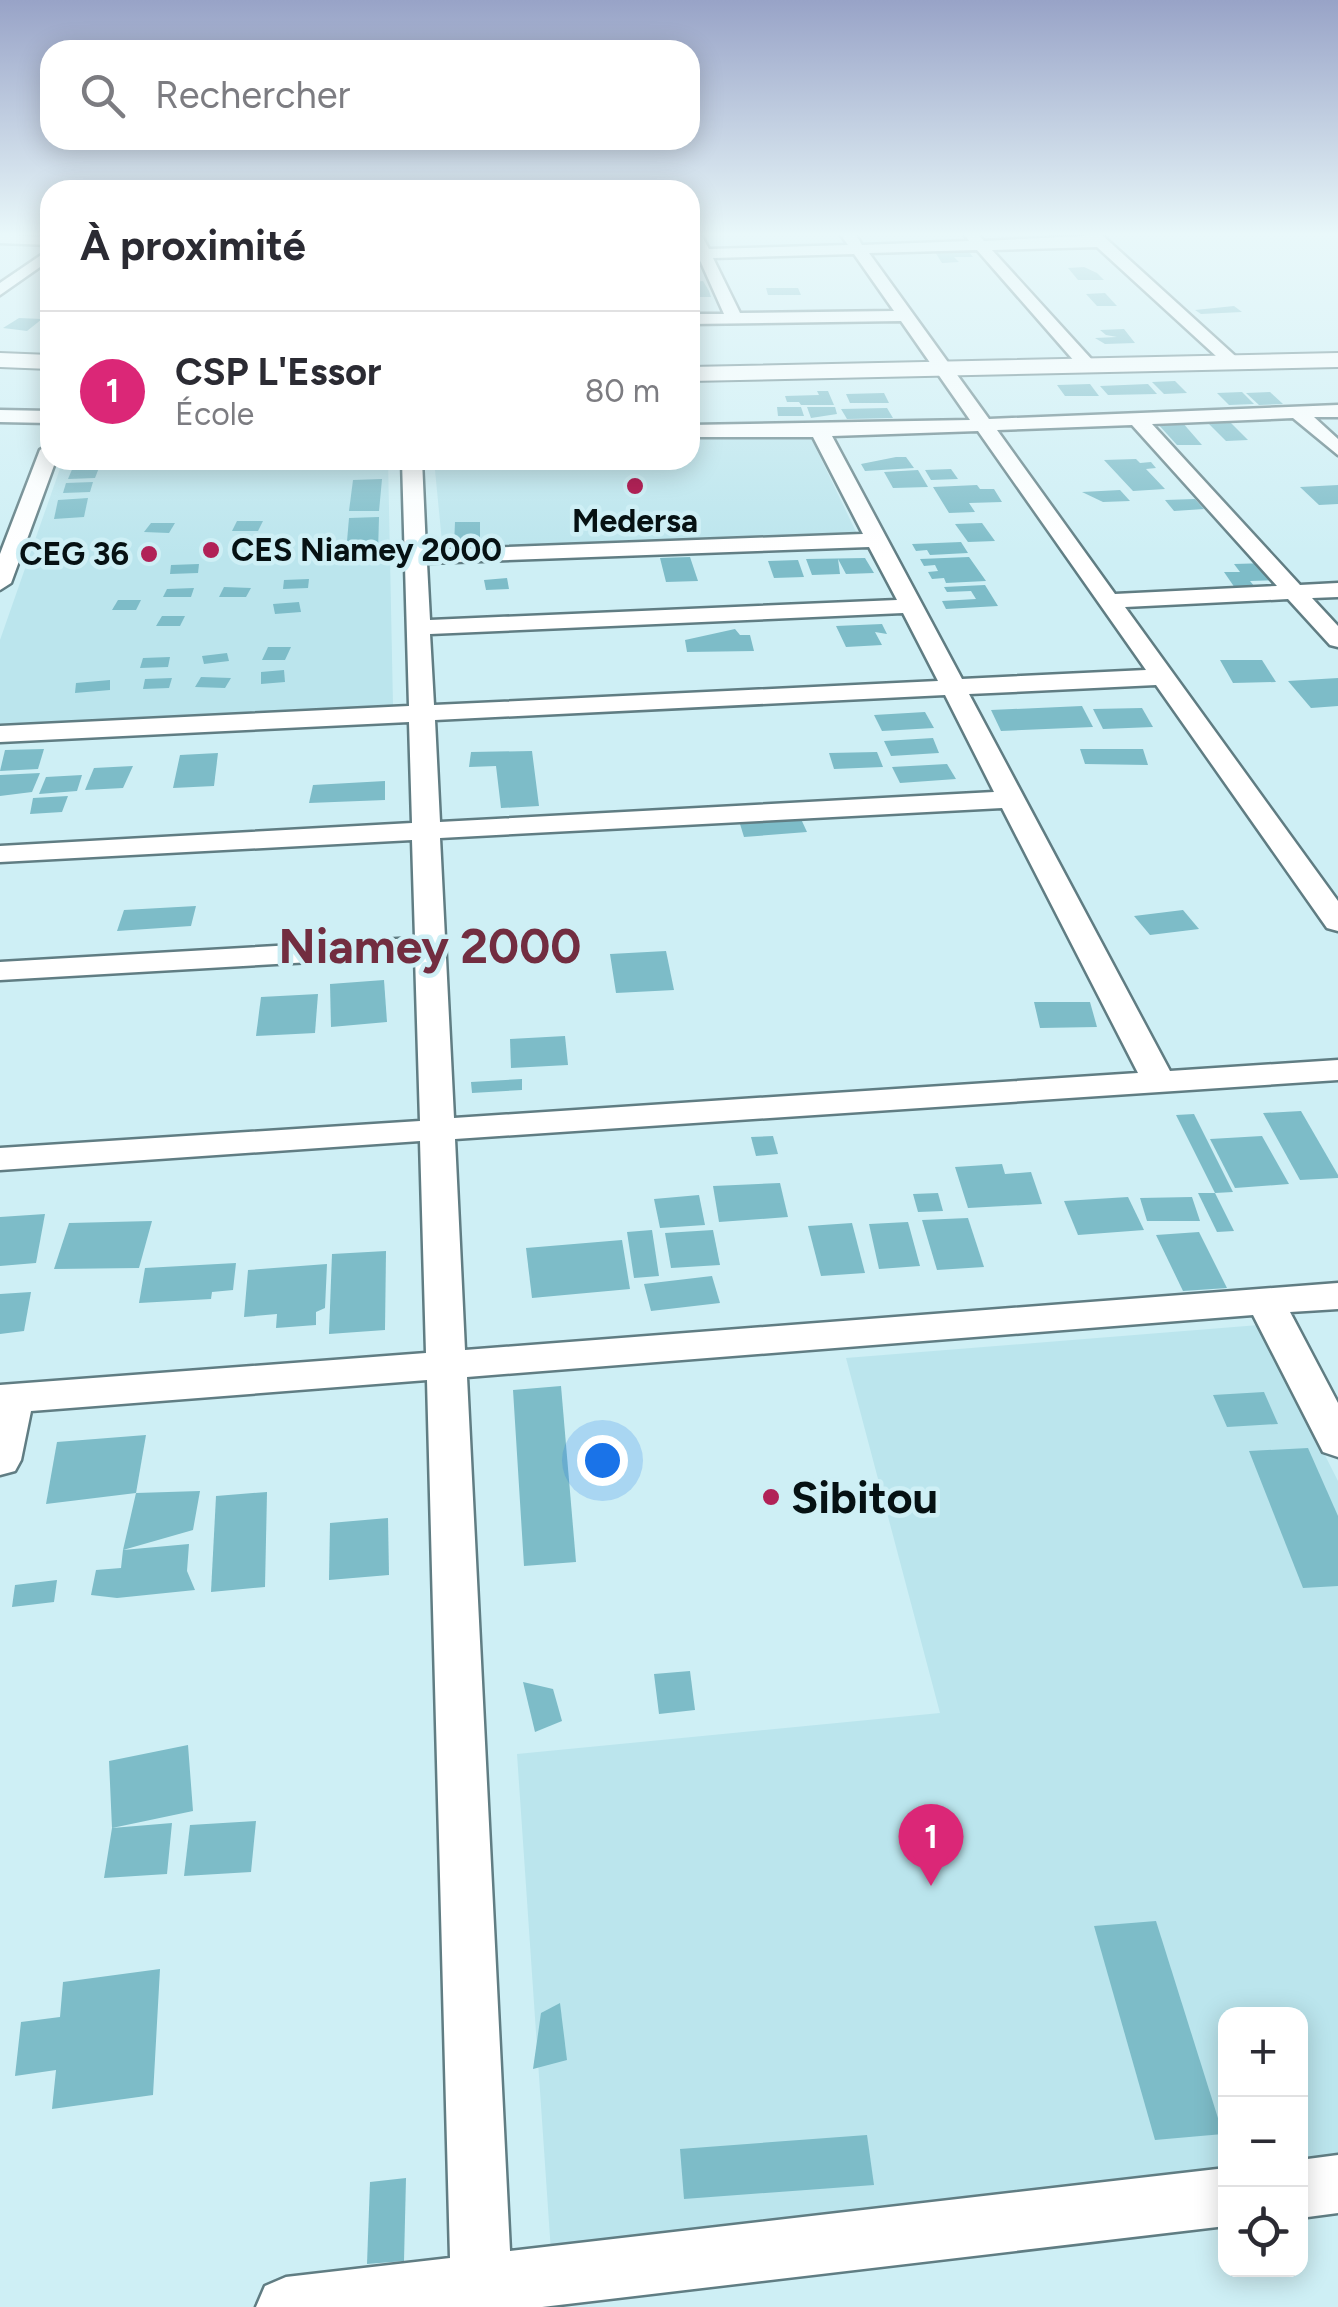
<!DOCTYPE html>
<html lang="fr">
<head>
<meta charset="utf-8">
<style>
	body { margin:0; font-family:Figtree,sans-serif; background:#f7f7f7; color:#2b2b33 }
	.controls { position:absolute; right:30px; bottom:30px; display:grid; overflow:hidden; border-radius:20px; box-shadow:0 5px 25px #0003 }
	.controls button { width:90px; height:90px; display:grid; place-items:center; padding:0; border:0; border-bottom:2px solid #e1e1e2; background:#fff; color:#2b2b33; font:50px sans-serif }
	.you { position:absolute; left:602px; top:1460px; width:35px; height:35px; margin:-25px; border:8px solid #fff; border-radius:50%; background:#1a73e8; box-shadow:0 0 0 15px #1a73e833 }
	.badge { display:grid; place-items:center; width:65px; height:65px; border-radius:50%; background:#db2777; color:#fff; font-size:32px; font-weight:700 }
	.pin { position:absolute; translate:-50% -82px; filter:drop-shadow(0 2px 5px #0008) }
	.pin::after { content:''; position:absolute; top:52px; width:35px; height:30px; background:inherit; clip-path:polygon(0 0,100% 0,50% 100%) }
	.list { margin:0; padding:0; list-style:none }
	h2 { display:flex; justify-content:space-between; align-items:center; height:130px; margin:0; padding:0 40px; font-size:42px }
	h2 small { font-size:32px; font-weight:400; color:#7c7c81 }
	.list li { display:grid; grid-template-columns:65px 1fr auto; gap:30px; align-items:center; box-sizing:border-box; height:160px; padding:0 40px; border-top:2px solid #e1e1e2 }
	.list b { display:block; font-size:38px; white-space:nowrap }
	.list p { margin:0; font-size:32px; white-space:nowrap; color:#7c7c81 }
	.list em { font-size:32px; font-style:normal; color:#7c7c81 }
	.icon { flex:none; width:55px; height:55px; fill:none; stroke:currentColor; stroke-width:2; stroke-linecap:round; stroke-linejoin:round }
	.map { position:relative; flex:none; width:1338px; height:2307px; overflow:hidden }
	.search { position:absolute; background:#fff; box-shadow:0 5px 25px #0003; left:40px; top:40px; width:660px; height:110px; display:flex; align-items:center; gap:25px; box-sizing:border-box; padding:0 35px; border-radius:30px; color:#7c7c81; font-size:38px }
	.panel { position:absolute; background:#fff; box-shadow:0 5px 25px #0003; left:40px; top:180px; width:660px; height:290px; border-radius:30px }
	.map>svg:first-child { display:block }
	.built { fill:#bbe5ed }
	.building { fill:#7dbcc8 }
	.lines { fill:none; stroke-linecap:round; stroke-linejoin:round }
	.street-casing { stroke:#607d83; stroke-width:5 }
	.secondary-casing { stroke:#607d83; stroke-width:4 }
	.street { fill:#fff; fill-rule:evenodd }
	.secondary { fill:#fff; fill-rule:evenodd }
	.poi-dot { fill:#b12257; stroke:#ceeff5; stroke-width:4 }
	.labels { text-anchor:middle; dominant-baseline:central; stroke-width:9; stroke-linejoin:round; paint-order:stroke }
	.far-poi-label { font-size:32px; font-weight:bold; fill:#061113; stroke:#ceeff5 }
	.near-poi-label { font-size:45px; font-weight:bold; fill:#061113; stroke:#ceeff5; text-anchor:start }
	.district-label { font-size:48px; font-weight:bold; fill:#722d40; stroke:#ceeff5 }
</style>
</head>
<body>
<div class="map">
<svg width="1338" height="2307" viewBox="0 0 1338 2307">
	<rect width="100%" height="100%" fill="#ceeff5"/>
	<g class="built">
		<polygon points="690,437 811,438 858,536 443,552 434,460 690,460"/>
		<polygon points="63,460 388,460 393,705 0,726 0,640"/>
		<polygon points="1259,1325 1338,1481 1338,2159 1301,2164 1300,2014 1226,2014 1225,2173 551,2252 517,1754 940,1713 846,1358"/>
	</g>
	<g class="building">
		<polygon points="935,252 969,252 973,257 954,257 959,262 942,263"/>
		<polygon points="1084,267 1097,273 1104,280 1078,280 1068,268"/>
		<polygon points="703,281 709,291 711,297 698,297 690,288 690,282"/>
		<polygon points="766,288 798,288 801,295 768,295"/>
		<polygon points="1105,293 1117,306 1097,306 1086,294"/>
		<polygon points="1234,306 1242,312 1201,314 1195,310"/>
		<polygon points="19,318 42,319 27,331 3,328"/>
		<polygon points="1124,329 1135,343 1105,344 1095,338 1117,337 1106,335 1100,330"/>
		<polygon points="1175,381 1187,393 1164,394 1152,382"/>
		<polygon points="1090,384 1099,396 1065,396 1057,385"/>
		<polygon points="1148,384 1157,394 1108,395 1100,386"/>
		<polygon points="817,391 828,391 834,405 801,405 799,402 787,402 785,396 819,395"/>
		<polygon points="1242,392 1254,404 1229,405 1217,393"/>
		<polygon points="1270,392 1283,404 1259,405 1246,393"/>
		<polygon points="884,393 889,403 850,403 846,394"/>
		<polygon points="777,407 801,407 804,416 778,416"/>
		<polygon points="807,407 835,407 837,414 811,418"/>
		<polygon points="887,408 893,418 847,419 841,409"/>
		<polygon points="1228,420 1248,440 1226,441 1206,421"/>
		<polygon points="1182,422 1202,445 1177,445 1157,423"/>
		<polygon points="896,457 906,457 914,468 865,471 861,464"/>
		<polygon points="1136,459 1140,463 1151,462 1156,468 1146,469 1165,489 1133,491 1104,460"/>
		<polygon points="76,460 102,460 95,478 68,479"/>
		<polygon points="951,469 958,479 931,480 925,470"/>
		<polygon points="918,470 928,487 893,488 884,472"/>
		<polygon points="382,479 379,511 349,511 353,480"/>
		<polygon points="93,482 90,492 63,493 66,483"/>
		<polygon points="977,485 980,489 994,489 1002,502 969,503 975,512 949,513 933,487"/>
		<polygon points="1338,485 1338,504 1319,505 1300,487"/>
		<polygon points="1120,490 1130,501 1103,502 1082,492"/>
		<polygon points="88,498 84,517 54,519 58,500"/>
		<polygon points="1195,499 1204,509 1174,511 1165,500"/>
		<polygon points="379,517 378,552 346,553 349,518"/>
		<polygon points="237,521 263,521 258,531 232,531"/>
		<polygon points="455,522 480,522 480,545 454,546"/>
		<polygon points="151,523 175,523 169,533 144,532"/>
		<polygon points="982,523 995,541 968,542 955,524"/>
		<polygon points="961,542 968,553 930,555 927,550 916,551 912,544"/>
		<polygon points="690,557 698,581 666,582 660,558"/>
		<polygon points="969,557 986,581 946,583 944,578 932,579 928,572 938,571 935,565 924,566 920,559"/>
		<polygon points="865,558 874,573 846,574 838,559 840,574 812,575 806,559"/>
		<polygon points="798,560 804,577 774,578 768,561"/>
		<polygon points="1268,563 1282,580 1250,581 1255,587 1235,588 1224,572 1240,572 1234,564"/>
		<polygon points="199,564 198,573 170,574 171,565"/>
		<polygon points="507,578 509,589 486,590 484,580"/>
		<polygon points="309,579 308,588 283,589 284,580"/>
		<polygon points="985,585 998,606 946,609 942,601 976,599 971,591 947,592 944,587"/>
		<polygon points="224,587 251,588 246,597 219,597"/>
		<polygon points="194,588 191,597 163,597 167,589"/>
		<polygon points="118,600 141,600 136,610 112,610"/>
		<polygon points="299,602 301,612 275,614 273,604"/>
		<polygon points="162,616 185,616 180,626 156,626"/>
		<polygon points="882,624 887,634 875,632 882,645 846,647 836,626"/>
		<polygon points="735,629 740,635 750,635 754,651 687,652 685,640"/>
		<polygon points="268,647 291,647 285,660 262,660"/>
		<polygon points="227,653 229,661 204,664 202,656"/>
		<polygon points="170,657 168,667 140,668 143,658"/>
		<polygon points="1220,660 1262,660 1276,682 1233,683"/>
		<polygon points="284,670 285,682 261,684 261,672"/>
		<polygon points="201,677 231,678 225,688 195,687"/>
		<polygon points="172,678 169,688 143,689 145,679"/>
		<polygon points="1338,678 1338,706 1311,708 1288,681"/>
		<polygon points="110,680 110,690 75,693 76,683"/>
		<polygon points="1082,706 1093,727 1001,731 991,710"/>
		<polygon points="1142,708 1153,727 1103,729 1093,709"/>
		<polygon points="925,712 934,728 882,731 874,715"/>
		<polygon points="933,738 939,753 891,756 884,741"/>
		<polygon points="44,749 38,769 0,771 5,750"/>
		<polygon points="1080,749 1143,749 1148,765 1085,764"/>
		<polygon points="532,751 539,806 501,808 496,766 469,767 471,752"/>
		<polygon points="877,752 883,767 834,769 829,753"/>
		<polygon points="218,753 214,786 173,788 180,755"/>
		<polygon points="947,764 956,779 900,783 892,767"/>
		<polygon points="133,766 123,788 85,790 94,768"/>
		<polygon points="40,773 32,792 0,796 0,775"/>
		<polygon points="82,775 77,791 39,794 46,777"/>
		<polygon points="385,781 385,800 309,803 313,785"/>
		<polygon points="68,796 62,812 30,814 33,798"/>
		<polygon points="801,819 807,832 744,837 740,824"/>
		<polygon points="196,906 191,926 117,931 124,910"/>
		<polygon points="1183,910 1199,929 1150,935 1134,916"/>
		<polygon points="666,951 674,990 616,993 610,954"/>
		<polygon points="384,980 387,1022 331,1027 330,984"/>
		<polygon points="318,994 315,1033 256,1036 261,997"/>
		<polygon points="1034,1002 1090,1002 1097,1027 1040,1028"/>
		<polygon points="565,1036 568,1065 511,1068 510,1039"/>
		<polygon points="522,1079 522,1090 472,1093 471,1082"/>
		<polygon points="1301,1111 1338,1175 1338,1178 1300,1180 1263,1113"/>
		<polygon points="1194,1114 1233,1192 1215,1193 1176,1115"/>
		<polygon points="773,1136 778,1154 756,1156 751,1137"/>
		<polygon points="1262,1136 1289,1184 1235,1188 1210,1139"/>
		<polygon points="1002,1164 1005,1174 1031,1172 1042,1204 968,1208 955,1167"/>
		<polygon points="780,1183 788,1217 719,1222 713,1186"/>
		<polygon points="938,1193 943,1211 918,1212 913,1194"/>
		<polygon points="1198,1193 1215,1193 1234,1231 1217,1232"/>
		<polygon points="699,1195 705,1225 660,1228 654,1199"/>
		<polygon points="1128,1197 1144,1230 1078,1235 1064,1201"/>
		<polygon points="1192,1197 1200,1221 1147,1221 1140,1198"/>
		<polygon points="45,1214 36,1263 0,1266 0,1217"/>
		<polygon points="968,1218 984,1267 937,1270 922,1220"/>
		<polygon points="152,1221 139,1268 54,1269 69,1223"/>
		<polygon points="908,1222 920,1266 879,1269 869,1224"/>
		<polygon points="852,1223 865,1273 821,1276 808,1226"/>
		<polygon points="652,1230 659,1276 634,1278 627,1232"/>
		<polygon points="713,1230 720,1265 671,1268 665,1233"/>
		<polygon points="1199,1232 1227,1288 1183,1291 1156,1235"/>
		<polygon points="622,1240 630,1289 532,1298 526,1248"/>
		<polygon points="386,1251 385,1330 329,1334 332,1254"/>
		<polygon points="236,1263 233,1290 212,1292 211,1299 139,1303 145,1268"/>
		<polygon points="327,1264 325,1308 316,1312 316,1325 276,1328 277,1314 244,1317 248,1270"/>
		<polygon points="712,1276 720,1303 651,1311 644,1284"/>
		<polygon points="31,1292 24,1331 0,1334 0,1294"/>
		<polygon points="561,1386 576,1562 524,1566 513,1390"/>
		<polygon points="1264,1392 1278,1424 1227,1427 1213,1395"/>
		<polygon points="146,1435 136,1493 46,1504 57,1442"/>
		<polygon points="1308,1448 1338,1516 1338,1586 1303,1588 1249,1451"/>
		<polygon points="200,1491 193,1530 123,1550 189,1544 187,1571 195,1590 117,1598 91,1595 96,1570 121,1568 123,1550 136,1493"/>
		<polygon points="267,1492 265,1587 211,1592 216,1496"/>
		<polygon points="388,1518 389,1575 329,1580 330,1523"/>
		<polygon points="57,1580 54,1602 12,1607 15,1585"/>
		<polygon points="690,1671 695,1710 659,1714 654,1674"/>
		<polygon points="523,1682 553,1689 562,1721 535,1732"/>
		<polygon points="188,1745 193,1811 112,1828 172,1823 167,1874 104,1878 112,1828 109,1761"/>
		<polygon points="256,1821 251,1872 184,1876 190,1825"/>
		<polygon points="1156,1921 1223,2134 1155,2140 1094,1926"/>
		<polygon points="160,1969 153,2095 52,2109 56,2070 15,2076 21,2022 60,2017 63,1982"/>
		<polygon points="560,2003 567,2060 533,2069 541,2013"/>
		<polygon points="867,2135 874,2185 684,2199 680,2149"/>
		<polygon points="406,2178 404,2261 367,2264 370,2182"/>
	</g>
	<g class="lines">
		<defs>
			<g id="street">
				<polygon points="0,235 50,237 50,245 0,243"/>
				<path d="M841 235H856L862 245 969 241 965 235H979L984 241 1102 235 1243 363 1228 367 1097 247 992 250 1094 362 1097 366 1088 371 1082 370 977 250 869 253 989 419 1338 405V417H1314L1338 439V455L1293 418 1152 424 1300 585 1338 583V597L1312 598 1338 626V647L1330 645 1288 599 1125 607 1338 901V931L1327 928 1156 685 969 694 1170 1071 1338 1060V1080L455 1139 465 1350 1338 1283V1309L1290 1312 1338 1403V1457L1323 1452 1253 1315 467 1377 510 2251 1226 2168V2226L542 2307H256L265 2286 286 2277 450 2258 427 1380 31 1411 21 1460 15 1471 0 1475V1385L426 1353 420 1141 0 1170V1148L420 1121 415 956 0 980V962L415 938 412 840 0 862V846L412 823 409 722 0 742V726L409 706 402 460H422L426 550 863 534 813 437H690V425L970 420 901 321 690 324V314H724L699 258H690V250L695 249 692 236H702L709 249 848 245ZM854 254 894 311 740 313 713 258ZM1132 425 1277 586 1115 594 997 430ZM978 431 1146 670 962 679 832 436ZM869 547 897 600 430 620 427 563ZM903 613 938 681 434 705 430 634ZM945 695 994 792 440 822 435 720ZM1002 808 1138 1073 454 1118 440 838Z"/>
				<polygon points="50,249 50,260 0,295 0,283"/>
				<polygon points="0,410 50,411 50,423 0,422"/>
				<polygon points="50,444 50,460 56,460 11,583 0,590 0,554 40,450"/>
				<polygon points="1338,2155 1338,2213 1300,2218 1300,2160"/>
			</g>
			<g id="secondary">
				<polygon points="0,353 50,355 50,369 0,367"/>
				<polygon points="1338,353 1338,367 690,381 690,367"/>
			</g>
		</defs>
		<use href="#street" class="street-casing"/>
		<use href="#secondary" class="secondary-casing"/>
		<use href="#street" class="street"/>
		<use href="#secondary" class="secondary"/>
	</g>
	<linearGradient id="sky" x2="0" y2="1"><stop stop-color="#98a3c7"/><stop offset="0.42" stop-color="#e9f8fa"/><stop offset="1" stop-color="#e9f8fa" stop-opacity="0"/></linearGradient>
	<rect width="1338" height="558" fill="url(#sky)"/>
	<g class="poi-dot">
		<circle cx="635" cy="486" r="10"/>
		<circle cx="211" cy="550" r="10"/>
		<circle cx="149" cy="554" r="10"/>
		<circle cx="771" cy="1497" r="10"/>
	</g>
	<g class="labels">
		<g class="far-poi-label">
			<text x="635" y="521">Medersa</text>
			<text x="231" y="550" text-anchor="start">CES Niamey 2000</text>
			<text x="129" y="554" text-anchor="end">CEG 36</text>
		</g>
		<g class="near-poi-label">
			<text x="791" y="1497">Sibitou</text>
		</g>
		<g class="district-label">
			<text x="430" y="946">Niamey 2000</text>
		</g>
	</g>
</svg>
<div class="controls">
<button>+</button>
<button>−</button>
<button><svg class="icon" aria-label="locate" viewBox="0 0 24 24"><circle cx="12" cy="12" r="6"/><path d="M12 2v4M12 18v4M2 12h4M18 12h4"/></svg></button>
</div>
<div class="you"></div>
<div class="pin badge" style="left:931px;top:1886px">1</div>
<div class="search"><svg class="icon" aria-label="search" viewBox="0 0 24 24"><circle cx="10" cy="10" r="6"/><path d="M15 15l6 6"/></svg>Rechercher</div>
<section class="panel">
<h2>À proximité<small></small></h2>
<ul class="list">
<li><span class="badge">1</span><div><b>CSP L'Essor</b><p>École</p></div><em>80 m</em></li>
</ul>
</section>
</div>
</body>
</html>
